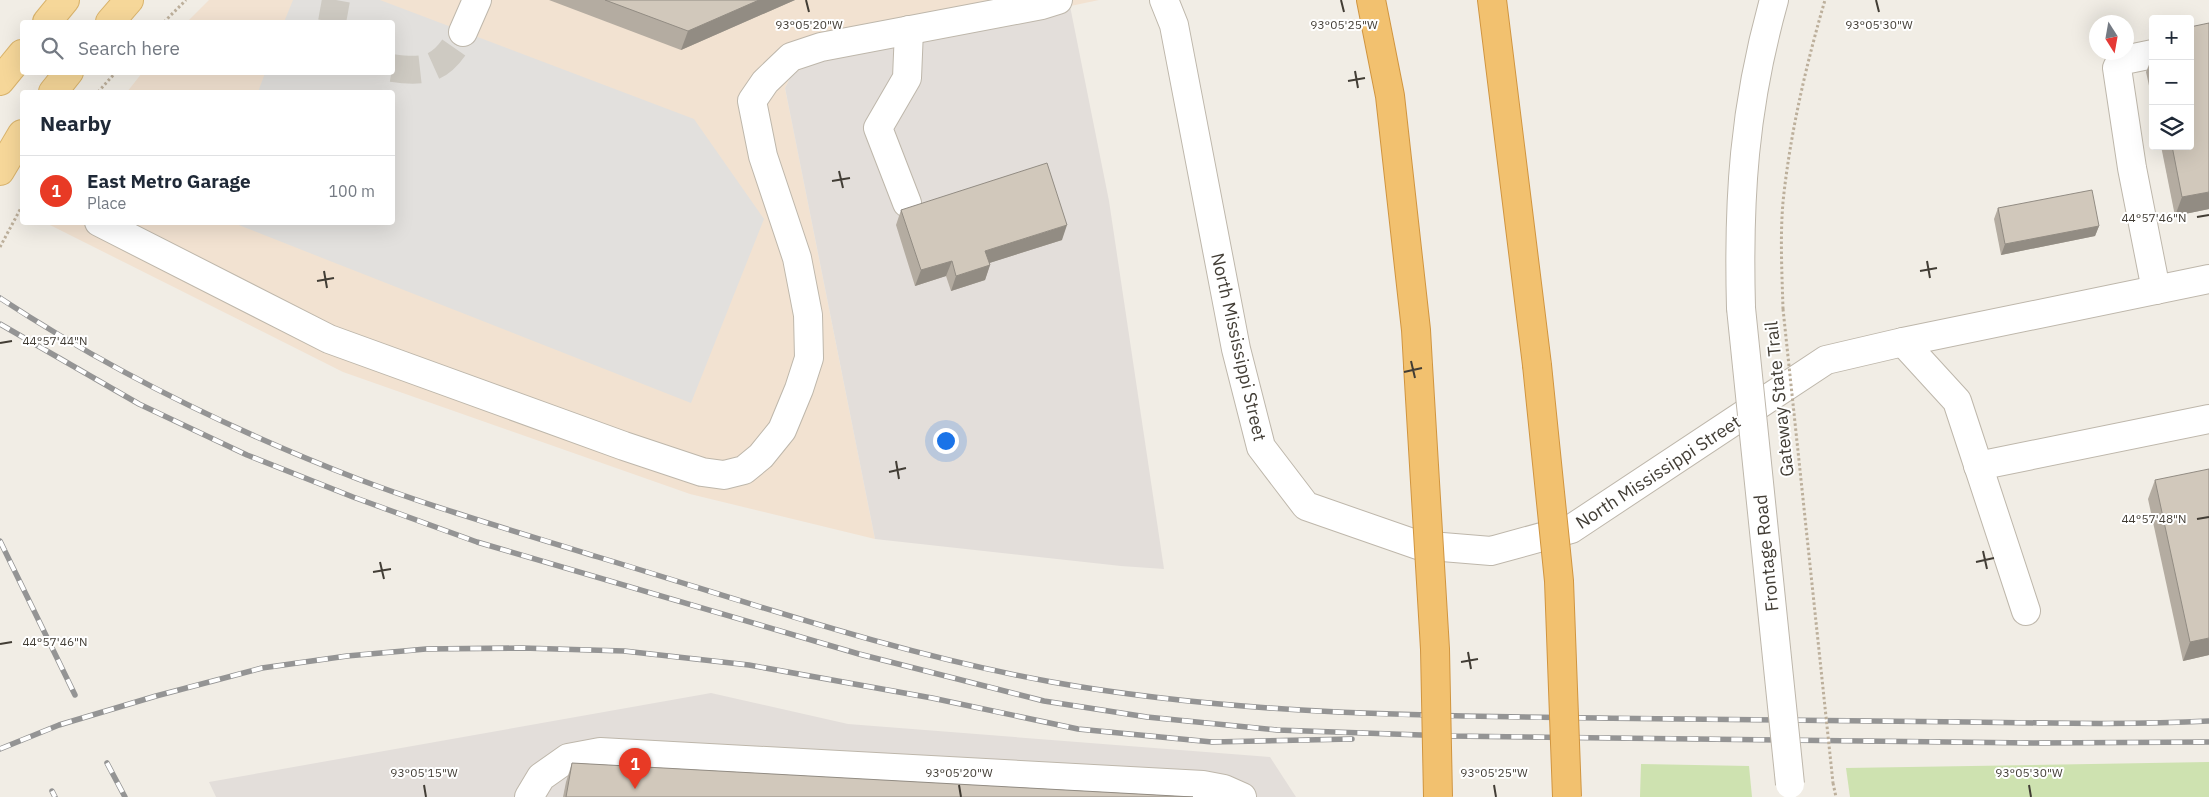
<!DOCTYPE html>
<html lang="en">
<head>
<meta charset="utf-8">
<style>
	body { margin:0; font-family:"IBM Plex Sans",sans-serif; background:#f6f6f7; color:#1f2937 }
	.controls { position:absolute; right:15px; top:15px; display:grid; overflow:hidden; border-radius:5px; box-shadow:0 5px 20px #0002 }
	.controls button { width:45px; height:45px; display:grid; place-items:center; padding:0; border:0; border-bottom:1px solid #e0e1e3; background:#fff; color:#1f2937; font:25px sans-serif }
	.compass { position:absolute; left:2089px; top:15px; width:45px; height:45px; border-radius:50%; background:#fff; box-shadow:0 5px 20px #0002; rotate:169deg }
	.you { position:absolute; left:945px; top:440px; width:18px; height:18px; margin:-12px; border:4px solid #fff; border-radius:50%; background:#1a73e8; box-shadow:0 0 0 8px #1a73e833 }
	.badge { display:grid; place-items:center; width:32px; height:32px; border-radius:50%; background:#e83a25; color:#fff; font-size:16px; font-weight:700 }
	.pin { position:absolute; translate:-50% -41px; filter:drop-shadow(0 1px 2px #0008) }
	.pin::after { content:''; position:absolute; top:26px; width:18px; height:15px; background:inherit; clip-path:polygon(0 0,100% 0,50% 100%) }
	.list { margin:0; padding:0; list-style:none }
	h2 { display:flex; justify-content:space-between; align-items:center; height:65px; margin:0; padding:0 20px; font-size:21px }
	h2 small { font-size:16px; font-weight:400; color:#747a83 }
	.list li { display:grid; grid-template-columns:32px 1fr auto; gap:15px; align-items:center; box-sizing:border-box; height:70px; padding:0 20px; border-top:1px solid #e0e1e3 }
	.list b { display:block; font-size:19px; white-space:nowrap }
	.list p { margin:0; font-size:16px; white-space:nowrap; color:#747a83 }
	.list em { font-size:16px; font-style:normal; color:#747a83 }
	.icon { flex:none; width:28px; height:28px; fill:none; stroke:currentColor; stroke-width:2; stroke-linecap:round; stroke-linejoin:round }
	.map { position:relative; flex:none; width:2209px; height:797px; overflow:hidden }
	.search { position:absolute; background:#fff; box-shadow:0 5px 20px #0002; left:20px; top:20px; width:375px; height:55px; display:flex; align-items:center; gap:12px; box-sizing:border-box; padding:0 18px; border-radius:5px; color:#747a83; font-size:19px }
	.panel { position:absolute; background:#fff; box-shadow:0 5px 20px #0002; left:20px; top:90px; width:375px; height:135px; border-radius:5px }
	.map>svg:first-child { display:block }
	.commercial { fill:#f2e2d1 }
	.industrial { fill:#e3deda }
	.green { fill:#cee2b0 }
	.parking { fill:#e2e0dd }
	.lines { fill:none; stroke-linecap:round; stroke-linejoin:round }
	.minor-tunnel { stroke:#cecac2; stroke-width:28; stroke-dasharray:28 14; stroke-linecap:butt }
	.minor-casing { stroke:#beb7ab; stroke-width:30 }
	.major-casing { stroke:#d9b36b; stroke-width:30 }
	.highway-casing { stroke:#d09540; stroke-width:30 }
	.path { stroke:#bcaf9b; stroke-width:3; stroke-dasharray:2.5 2.5; stroke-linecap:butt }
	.minor { stroke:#fff; stroke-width:28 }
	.major { stroke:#f6d799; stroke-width:28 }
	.highway { stroke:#f2c16f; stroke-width:28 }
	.rail-casing { stroke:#949494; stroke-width:5.5 }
	.rail { stroke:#fff; stroke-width:4; stroke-dasharray:11; stroke-linecap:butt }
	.minor-bridge-casing { stroke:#beb7ab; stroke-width:30; stroke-linecap:butt }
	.highway-bridge-casing { stroke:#d09540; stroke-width:30; stroke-linecap:butt }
	.path-bridge { stroke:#bcaf9b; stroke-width:3; stroke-dasharray:2.5 2.5; stroke-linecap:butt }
	.minor-bridge { stroke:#fff; stroke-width:28 }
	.highway-bridge { stroke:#f2c16f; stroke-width:28 }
	.wall { fill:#b4aca1 }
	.shaded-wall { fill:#928c83 }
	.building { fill:#d1c8bb; stroke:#928c83 }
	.ticks { fill:none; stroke:#423d35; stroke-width:2 }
	.labels { text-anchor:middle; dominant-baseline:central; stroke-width:4; stroke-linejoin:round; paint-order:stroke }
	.street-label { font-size:18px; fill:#423d35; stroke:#fff }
	.ticks-label { font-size:12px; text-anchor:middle; fill:#423d35; stroke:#fff; stroke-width:4; stroke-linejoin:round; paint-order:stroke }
</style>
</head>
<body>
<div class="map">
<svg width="2209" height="797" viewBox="0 0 2209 797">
	<rect width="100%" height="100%" fill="#f1ede5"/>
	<polygon class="commercial" points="209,0 1099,0 827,57 792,74 785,88 875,539 690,494 343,372 46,223 392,222 392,92 127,92 142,73 392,72 392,22 187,22"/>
	<g class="industrial">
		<polygon points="1070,6 1109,201 1164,569 1121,566 875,539 785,88 792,74 827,57"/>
		<polygon points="711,693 848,724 1270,757 1296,797 216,797 209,782"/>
	</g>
	<g class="green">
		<polygon points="2209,762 2209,797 1850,797 1846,768"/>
		<polygon points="1641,764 1749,766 1752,797 1640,797"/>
	</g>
	<polygon class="parking" points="293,0 380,0 694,119 764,219 691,403 236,224 235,223 392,222 392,92 258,92 265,73 392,72 392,22 284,22"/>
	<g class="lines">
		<g class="minor-tunnel">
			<polyline points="332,22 336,0"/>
			<path d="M392 68C431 74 445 66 463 32"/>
		</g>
		<defs>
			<g id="minor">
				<polyline points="1164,0 1174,25 1236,349 1261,447 1306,506 1418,545 1491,551 1571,529 1826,360 1903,342"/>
				<polyline points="463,32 477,0"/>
				<polyline points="2153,54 2124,60 2120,62 2117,68 2132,168 2156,290"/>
				<polyline points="907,203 878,128 907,78 909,30"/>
				<polyline points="99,222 329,339 624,446 702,472 724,475 744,470 761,456 782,430 799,389 809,358 808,315 797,258 763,156 752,101 765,82 791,57 821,47 1042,5 1058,0"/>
				<path d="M1741 308C1738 198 1744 107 1774 0"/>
				<polyline points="1978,466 2209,419"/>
				<polyline points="2026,611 1957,401 1903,342 2209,279"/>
				<polyline points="529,797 541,777 568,758 600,752 1203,785 1224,789 1242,797"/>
			</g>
			<g id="major">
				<polyline points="47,22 65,0"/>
				<polyline points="110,22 129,0"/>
				<polyline points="0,81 22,54"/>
				<polyline points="53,92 69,72"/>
				<polyline points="0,171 22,134"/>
			</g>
			<g id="highway">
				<polyline points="1371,0 1390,96 1416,330 1418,365"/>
				<polyline points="1492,0 1537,365"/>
			</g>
		</defs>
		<use href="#minor" class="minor-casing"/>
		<use href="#major" class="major-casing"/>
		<use href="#highway" class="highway-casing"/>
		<g class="path">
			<polyline points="164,22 186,0"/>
			<polyline points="98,92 116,72"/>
			<polyline points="0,247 22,206"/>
			<path d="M1783 309C1782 274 1780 237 1783 202 1790 134 1806 65 1825 0"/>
			<polyline points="1833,783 1836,797"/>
		</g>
		<use href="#minor" class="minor"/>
		<use href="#major" class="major"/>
		<use href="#highway" class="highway"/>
		<defs>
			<g id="rail">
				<path d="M0 298C111 371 234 431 358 479 437 509 518 532 598 557 748 602 897 654 1052 682 1259 719 1471 716 1681 719 1777 720 1872 721 1968 722 2048 723 2129 725 2209 721"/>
				<polyline points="0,324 139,404 247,455 353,497 477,542 859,654 1044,701 1147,717 1277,730 1450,736 2033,743 2209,742"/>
				<polyline points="0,541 75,695"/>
				<polyline points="0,749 59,725 156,696 262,668 347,656 426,649 522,648 624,651 749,665 932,698 1078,729 1212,742 1352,739"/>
				<polyline points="107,763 125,797"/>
				<polyline points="52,791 55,797"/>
			</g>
		</defs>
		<use href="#rail" class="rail-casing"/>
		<use href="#rail" class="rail"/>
		<defs>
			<polyline id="minor-bridge" points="1741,308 1790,784"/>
			<g id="highway-bridge">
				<polyline points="1418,365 1435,649 1438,797"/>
				<polyline points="1537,365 1559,581 1567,797"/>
			</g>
		</defs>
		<use href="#minor-bridge" class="minor-bridge-casing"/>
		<use href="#highway-bridge" class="highway-bridge-casing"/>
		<polyline class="path-bridge" points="1783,309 1833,783"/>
		<use href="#minor-bridge" class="minor-bridge"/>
		<use href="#highway-bridge" class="highway-bridge"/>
	</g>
	<g class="wall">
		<polygon points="549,0 795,0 681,50"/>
		<polygon points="2153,55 2153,104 2146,72"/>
		<polygon points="2161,146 2190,146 2209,209 2175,216"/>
		<polygon points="1998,208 2099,226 2095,236 2001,255 1994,219"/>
		<polygon points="901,210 1062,240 989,263 990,265 985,280 951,291 946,276 915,286 896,225"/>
		<polygon points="2155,480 2209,655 2183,661 2148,499"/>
		<polygon points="572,763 1193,797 563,797 566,782"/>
	</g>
	<g class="shaded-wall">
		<polygon points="759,0 795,0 681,50 688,31"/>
		<polygon points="2209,192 2209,209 2175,216 2182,197"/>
		<polygon points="1067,225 1062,240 980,266 985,251"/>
		<polygon points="2099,226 2095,236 2001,255 2005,244"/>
		<polygon points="952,261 946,276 915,286 921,270"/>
		<polygon points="990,265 985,280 951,291 956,276"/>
		<polygon points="2209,638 2209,655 2183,661 2190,642"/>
	</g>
	<g class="building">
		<polygon points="605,0 759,0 688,31"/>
		<polygon points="2209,23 2209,192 2182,197 2172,146 2190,146 2190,27"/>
		<polygon points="1047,163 1067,225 985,251 990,265 956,276 952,261 921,270 901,210"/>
		<polygon points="2092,190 2099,226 2005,244 1998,208"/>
		<polygon points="2209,469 2209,638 2190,642 2155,480"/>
		<polygon points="572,763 1193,797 566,797"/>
	</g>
	<path class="ticks" d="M806 0 809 12M1341 0 1344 12M1876 0 1879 12M1355 71 1358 88M1348 81 1365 78M839 171 843 188M832 181 850 178M2197 217 2209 215M1927 261 1930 278M324 271 327 288M1920 271 1937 268M317 281 334 278M0 343 12 341M1411 361 1415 378M1404 372 1422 368M896 461 899 479M889 472 906 468M2197 519 2209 517M1983 551 1987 569M380 562 384 579M1976 562 1994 558M373 572 391 569M0 644 12 642M1468 652 1471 669M1461 662 1478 659M424 785 426 797M959 785 961 797M1494 785 1496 797M2029 785 2031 797"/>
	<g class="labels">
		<g class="street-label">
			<text transform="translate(1239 347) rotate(77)">North Mississippi Street</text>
			<text transform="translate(1779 399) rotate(-96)">Gateway State Trail</text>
			<text transform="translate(1658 472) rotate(-33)">North Mississippi Street</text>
			<text transform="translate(1766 553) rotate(-96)">Frontage Road</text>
		</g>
	</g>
	<g class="ticks-label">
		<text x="809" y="29">93°05'20"W</text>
		<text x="1344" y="29">93°05'25"W</text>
		<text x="1879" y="29">93°05'30"W</text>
		<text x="2154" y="222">44°57'46"N</text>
		<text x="55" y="345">44°57'44"N</text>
		<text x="2154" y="523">44°57'48"N</text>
		<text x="55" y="646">44°57'46"N</text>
		<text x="424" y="777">93°05'15"W</text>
		<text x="959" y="777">93°05'20"W</text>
		<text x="1494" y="777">93°05'25"W</text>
		<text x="2029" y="777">93°05'30"W</text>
	</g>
</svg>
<div class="controls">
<button>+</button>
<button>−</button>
<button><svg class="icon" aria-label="layers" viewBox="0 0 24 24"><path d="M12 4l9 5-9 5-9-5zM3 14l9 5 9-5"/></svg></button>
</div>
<svg class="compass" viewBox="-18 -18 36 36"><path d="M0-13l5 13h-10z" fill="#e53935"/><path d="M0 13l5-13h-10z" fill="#747a83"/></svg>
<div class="you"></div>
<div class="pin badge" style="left:635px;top:789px">1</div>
<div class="search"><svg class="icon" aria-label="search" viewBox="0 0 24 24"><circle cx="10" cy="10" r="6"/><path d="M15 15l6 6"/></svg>Search here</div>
<section class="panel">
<h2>Nearby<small></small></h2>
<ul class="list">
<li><span class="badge">1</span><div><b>East Metro Garage</b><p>Place</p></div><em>100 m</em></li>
</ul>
</section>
</div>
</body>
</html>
